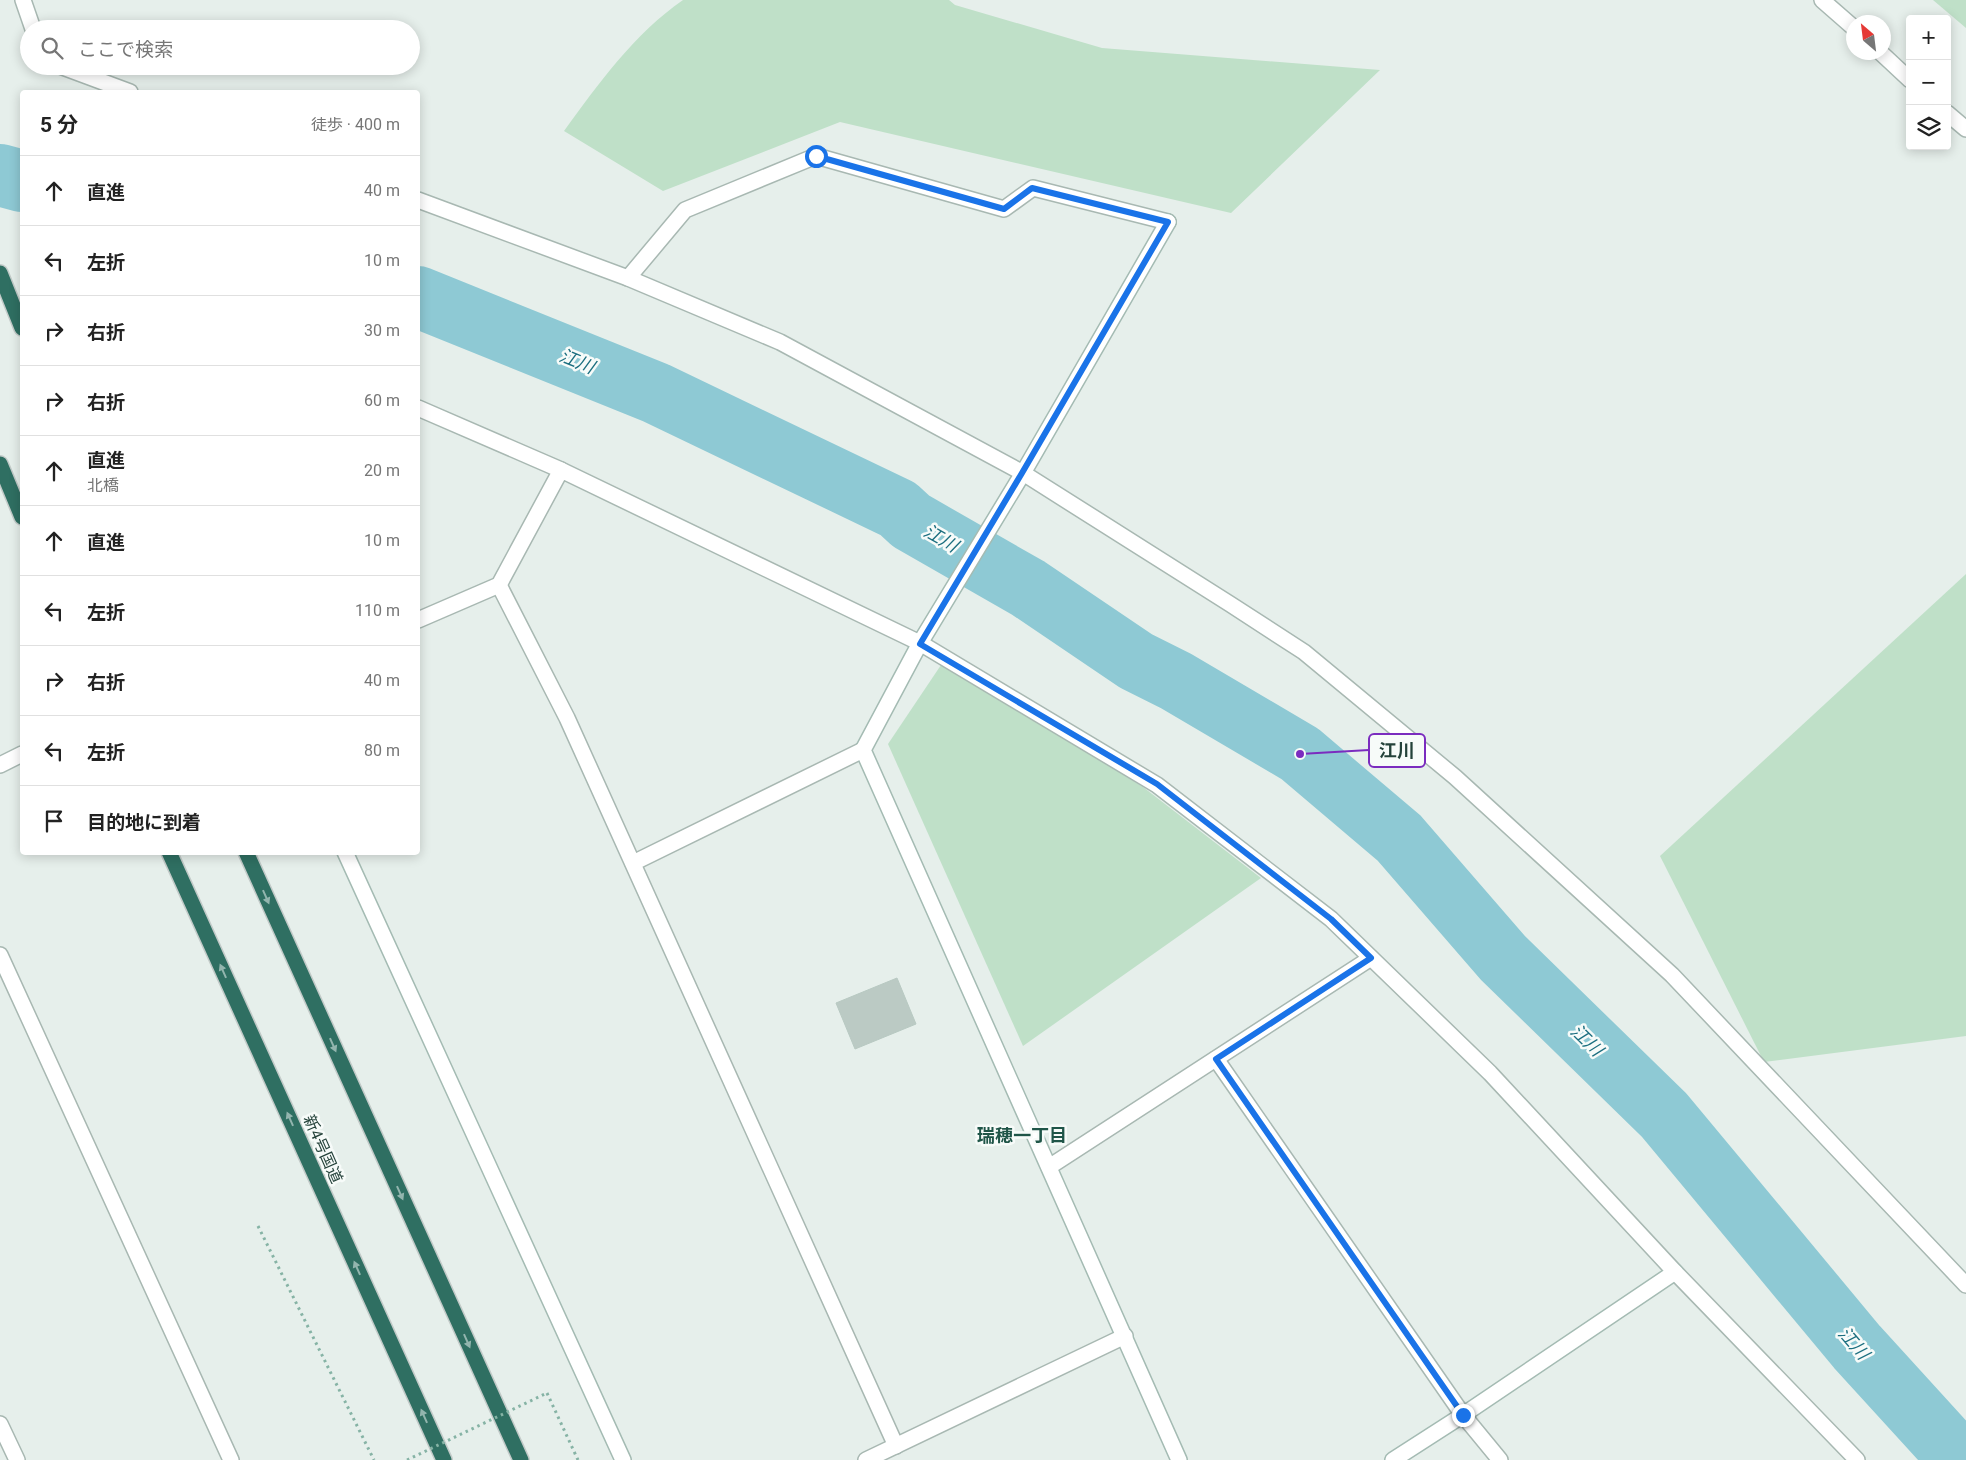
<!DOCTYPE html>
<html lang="ja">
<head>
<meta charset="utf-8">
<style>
	body { margin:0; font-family:Roboto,"Noto Sans JP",sans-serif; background:#f2f2f2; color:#222 }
	.controls { position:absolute; right:15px; top:15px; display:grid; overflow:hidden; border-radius:5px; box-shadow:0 2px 12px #0003 }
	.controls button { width:45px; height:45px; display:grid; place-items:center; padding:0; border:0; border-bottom:1px solid #e0e0e0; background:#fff; color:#222; font:25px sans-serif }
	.compass { position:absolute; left:1846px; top:15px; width:45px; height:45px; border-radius:50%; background:#fff; box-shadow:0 2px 12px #0003; rotate:332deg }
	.stop { position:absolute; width:15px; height:15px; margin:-11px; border:4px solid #1a73e8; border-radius:50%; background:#fff }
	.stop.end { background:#1a73e8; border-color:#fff; box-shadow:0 1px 5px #0008 }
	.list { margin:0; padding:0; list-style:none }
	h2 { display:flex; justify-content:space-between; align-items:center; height:65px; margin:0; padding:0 20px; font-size:21px }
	h2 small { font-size:16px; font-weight:400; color:#767676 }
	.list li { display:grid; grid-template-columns:32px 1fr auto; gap:15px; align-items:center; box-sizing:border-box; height:70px; padding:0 20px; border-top:1px solid #e0e0e0 }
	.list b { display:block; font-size:19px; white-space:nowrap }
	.list p { margin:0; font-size:16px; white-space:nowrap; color:#767676 }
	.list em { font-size:16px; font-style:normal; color:#767676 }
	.icon { flex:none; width:28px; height:28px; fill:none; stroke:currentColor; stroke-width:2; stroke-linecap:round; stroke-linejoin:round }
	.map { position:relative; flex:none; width:1966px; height:1460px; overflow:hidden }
	.search { position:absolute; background:#fff; box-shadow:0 2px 12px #0003; left:20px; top:20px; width:400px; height:55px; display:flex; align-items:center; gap:12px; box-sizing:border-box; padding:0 18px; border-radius:28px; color:#767676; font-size:19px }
	.panel { position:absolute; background:#fff; box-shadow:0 2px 12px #0003; left:20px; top:90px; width:400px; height:765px; border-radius:5px }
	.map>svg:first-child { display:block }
	.green { fill:#bfe0c8 }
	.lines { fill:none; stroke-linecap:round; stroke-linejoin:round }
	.river { stroke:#8ec9d4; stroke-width:62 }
	.building { fill:#bbcac4; stroke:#b8c9c2 }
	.street-casing { stroke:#a8b8b2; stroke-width:18 }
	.secondary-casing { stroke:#a4bbb3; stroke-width:18 }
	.highway-casing { stroke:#c2cac8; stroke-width:18 }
	.path { stroke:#86b3a5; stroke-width:3; stroke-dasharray:2.5 4; stroke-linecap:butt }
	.street { stroke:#fff; stroke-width:15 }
	.secondary { stroke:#fff; stroke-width:15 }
	.highway { stroke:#2f6f62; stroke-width:15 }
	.path-bridge { stroke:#86b3a5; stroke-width:3; stroke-dasharray:2.5 4; stroke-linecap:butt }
	.oneway { fill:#93b5ae }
	.route { stroke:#1a73e8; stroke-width:6 }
	.labels { text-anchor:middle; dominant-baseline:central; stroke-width:5; stroke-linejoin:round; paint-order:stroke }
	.street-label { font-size:16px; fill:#24423a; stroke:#f7fbf9 }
	.water-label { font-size:18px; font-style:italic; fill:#1c6f80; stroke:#f7fbf9 }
	.neighbourhood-label { font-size:18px; font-weight:bold; fill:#1f5548; stroke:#f7fbf9 }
	.leader { fill:none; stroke:#7b2cbf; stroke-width:2 }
	.callout-dot { fill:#7b2cbf; stroke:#f7fbf9; stroke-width:2 }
	.callout { fill:#f7fbf9; stroke:#7b2cbf; stroke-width:2 }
	.callout-label { font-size:18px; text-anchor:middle; font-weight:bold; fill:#24423a }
</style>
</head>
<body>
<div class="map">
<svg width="1966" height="1460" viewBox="0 0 1966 1460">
	<rect width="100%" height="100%" fill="#e6efeb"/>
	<g class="green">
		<path d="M683 0H949L955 5 1102 48 1380 70 1231 213 840 122 663 191 564 131C599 83 634 34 683 0Z"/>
		<polygon points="1933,0 1966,0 1966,28"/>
		<polygon points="1966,574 1966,1036 1764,1062 1660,856"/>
		<polygon points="941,665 1021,710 1143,787 1261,878 1023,1046 888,744"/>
	</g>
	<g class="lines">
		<g class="river">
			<polyline points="0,175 22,181"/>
			<polyline points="418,297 656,393 898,509 911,521 1028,588 1136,661 1176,681 1300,754 1399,838 1503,958 1664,1115 1857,1347 1960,1460"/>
		</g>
	</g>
	<polygon class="building" points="897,978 916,1024 855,1049 836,1003"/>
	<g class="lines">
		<defs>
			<g id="street">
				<polyline points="23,0 33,29"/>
				<polyline points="1822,0 1854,28"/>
				<polyline points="1880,52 1910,80"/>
				<polyline points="60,66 130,92"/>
				<polyline points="1947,113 1966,129"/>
				<polyline points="418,200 628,278 780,342 1023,473 1230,604 1304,652 1455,777 1672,975 1966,1285"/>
				<polyline points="628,278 685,210 816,156 1004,209 1033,188 1168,222"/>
				<polyline points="418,408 561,470"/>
				<polyline points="499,585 567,718 896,1446"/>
				<polyline points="418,620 499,585 561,470 920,643 1157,785 1331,919 1490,1073 1675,1272 1857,1460"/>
				<polyline points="0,765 22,754"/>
				<polyline points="633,863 863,750"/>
				<polyline points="0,955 231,1460"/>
				<polyline points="1216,1059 1463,1415 1500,1460"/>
				<polyline points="1049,1167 1371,958"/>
				<polyline points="0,1424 17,1460"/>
				<polyline points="866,1460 1125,1336"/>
			</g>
			<g id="secondary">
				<polyline points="1168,222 1023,473 920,643 863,750 1179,1460"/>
				<polyline points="345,852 623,1460"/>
				<polyline points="1393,1460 1463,1415 1675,1272"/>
			</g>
			<g id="highway">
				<polyline points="0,273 22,328"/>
				<polyline points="0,464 22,517"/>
				<polyline points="169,852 444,1460"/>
				<polyline points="246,852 521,1460"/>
			</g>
		</defs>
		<use href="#street" class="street-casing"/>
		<use href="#secondary" class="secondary-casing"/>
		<use href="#highway" class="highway-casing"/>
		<g class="path">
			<polyline points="258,1226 374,1460"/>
			<polyline points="547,1393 578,1460"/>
		</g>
		<use href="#street" class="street"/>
		<use href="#secondary" class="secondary"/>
		<use href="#highway" class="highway"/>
		<polyline class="path-bridge" points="407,1460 547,1393"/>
	</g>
	<defs><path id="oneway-solid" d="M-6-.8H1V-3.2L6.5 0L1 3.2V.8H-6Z" transform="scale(1.25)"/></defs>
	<g class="oneway">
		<use href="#oneway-solid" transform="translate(266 897) rotate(66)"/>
		<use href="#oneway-solid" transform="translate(223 971) rotate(-114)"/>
		<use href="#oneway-solid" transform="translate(333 1045) rotate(66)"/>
		<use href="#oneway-solid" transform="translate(290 1119) rotate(-114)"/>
		<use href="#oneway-solid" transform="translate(400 1193) rotate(66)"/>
		<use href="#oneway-solid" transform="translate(357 1268) rotate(-114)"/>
		<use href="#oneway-solid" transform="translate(467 1341) rotate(66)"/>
		<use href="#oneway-solid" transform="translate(424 1416) rotate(-114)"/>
	</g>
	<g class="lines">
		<polyline class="route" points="816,156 1004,209 1032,188 1168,222 1022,473 920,644 1157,784 1331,919 1371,958 1216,1059 1463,1415"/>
	</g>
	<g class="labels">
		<g class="street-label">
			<text transform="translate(323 1149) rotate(66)">新4号国道</text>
		</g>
		<g class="water-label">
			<text transform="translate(577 361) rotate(22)">江川</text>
			<text transform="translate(941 538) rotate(30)">江川</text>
			<text transform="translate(1587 1040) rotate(44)">江川</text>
			<text transform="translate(1854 1343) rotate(49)">江川</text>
		</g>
		<g class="neighbourhood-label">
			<text x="1022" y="1135">瑞穂一丁目</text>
		</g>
	</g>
	<path class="leader" d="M1300 754L1369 750"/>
	<circle class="callout-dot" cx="1300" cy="754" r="5"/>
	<rect class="callout" x="1369" y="734" width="56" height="33" rx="5"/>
	<g class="callout-label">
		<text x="1397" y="757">江川</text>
	</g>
</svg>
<div class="controls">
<button>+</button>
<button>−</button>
<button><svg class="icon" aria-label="layers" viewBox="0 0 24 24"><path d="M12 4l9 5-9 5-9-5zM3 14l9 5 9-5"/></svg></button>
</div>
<svg class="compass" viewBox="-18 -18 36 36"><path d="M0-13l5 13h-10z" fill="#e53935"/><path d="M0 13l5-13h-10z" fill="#767676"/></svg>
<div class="stop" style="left:816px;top:156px"></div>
<div class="stop end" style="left:1463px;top:1415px"></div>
<div class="search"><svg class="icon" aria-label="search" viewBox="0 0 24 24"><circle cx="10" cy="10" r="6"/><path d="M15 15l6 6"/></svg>ここで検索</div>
<section class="panel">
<h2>5 分<small>徒歩 · 400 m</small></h2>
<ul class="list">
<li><svg class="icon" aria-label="ahead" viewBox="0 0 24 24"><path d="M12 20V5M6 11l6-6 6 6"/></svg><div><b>直進</b></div><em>40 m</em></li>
<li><svg class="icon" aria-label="left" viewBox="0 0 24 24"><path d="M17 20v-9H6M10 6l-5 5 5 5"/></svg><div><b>左折</b></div><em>10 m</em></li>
<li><svg class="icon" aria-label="right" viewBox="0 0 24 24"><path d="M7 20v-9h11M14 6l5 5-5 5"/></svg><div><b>右折</b></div><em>30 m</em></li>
<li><svg class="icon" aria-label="right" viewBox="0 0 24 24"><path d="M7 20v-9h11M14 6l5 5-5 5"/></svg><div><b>右折</b></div><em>60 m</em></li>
<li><svg class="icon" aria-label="ahead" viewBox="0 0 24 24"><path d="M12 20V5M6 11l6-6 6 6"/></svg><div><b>直進</b><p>北橋</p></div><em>20 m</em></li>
<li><svg class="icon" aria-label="ahead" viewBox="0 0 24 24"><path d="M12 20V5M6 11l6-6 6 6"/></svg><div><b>直進</b></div><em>10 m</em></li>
<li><svg class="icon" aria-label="left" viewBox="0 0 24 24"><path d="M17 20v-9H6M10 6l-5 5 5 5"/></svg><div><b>左折</b></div><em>110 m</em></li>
<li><svg class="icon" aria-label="right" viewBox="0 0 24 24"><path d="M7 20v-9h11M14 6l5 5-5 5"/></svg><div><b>右折</b></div><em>40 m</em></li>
<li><svg class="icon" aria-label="left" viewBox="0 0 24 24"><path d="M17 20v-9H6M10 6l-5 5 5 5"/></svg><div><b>左折</b></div><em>80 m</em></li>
<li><svg class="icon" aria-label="arrive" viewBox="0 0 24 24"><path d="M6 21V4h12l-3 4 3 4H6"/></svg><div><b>目的地に到着</b></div></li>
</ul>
</section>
</div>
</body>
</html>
